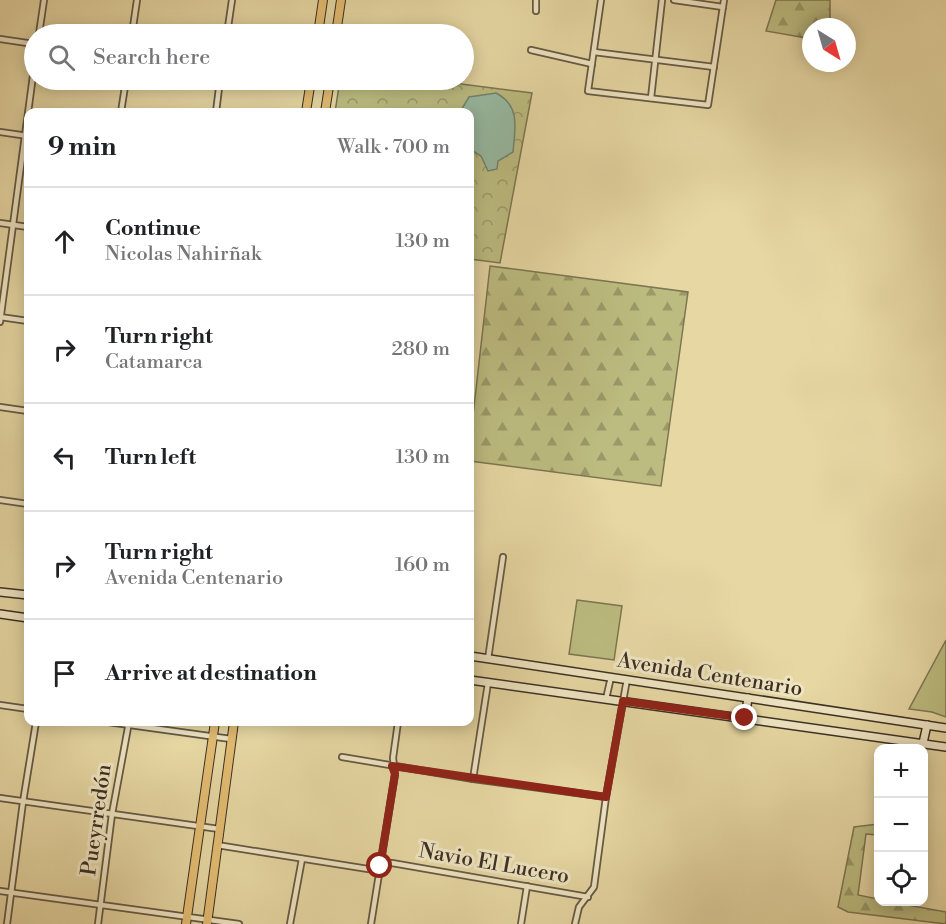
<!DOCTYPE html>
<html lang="en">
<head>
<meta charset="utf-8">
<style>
	body { margin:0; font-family:"Libre Bodoni",serif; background:#f6f6f6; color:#202124 }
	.controls { position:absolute; right:18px; bottom:18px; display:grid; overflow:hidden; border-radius:12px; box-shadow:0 3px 15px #0003 }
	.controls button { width:54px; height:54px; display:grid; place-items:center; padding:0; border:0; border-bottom:2px solid #e0e0e0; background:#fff; color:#202124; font:30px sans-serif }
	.compass { position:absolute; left:802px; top:18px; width:54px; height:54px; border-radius:50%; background:#fff; box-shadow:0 3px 15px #0003; rotate:143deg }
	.stop { position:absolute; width:18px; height:18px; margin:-14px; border:4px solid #8f2418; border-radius:50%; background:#fff }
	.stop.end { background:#8f2418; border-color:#fff; box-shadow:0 2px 6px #0008 }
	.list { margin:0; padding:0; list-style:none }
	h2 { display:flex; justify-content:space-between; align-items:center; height:78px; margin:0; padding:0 24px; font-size:26px }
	h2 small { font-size:20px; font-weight:400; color:#757577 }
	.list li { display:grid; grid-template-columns:39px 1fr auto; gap:18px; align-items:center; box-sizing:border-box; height:108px; padding:0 24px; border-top:2px solid #e0e0e0 }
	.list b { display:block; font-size:22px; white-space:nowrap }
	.list p { margin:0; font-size:20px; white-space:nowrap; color:#757577 }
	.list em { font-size:20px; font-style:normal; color:#757577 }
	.icon { flex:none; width:33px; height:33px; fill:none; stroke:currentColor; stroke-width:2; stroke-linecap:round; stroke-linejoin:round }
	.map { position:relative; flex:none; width:946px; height:924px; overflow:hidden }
	.search { position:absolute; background:#fff; box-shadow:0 3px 15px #0003; left:24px; top:24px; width:450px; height:66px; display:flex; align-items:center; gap:15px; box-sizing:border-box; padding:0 21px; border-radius:33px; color:#757577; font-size:22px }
	.panel { position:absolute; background:#fff; box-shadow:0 3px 15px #0003; left:24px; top:108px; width:450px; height:618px; border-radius:12px }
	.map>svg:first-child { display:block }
	.grass { fill:#bcbc80; stroke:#7c7652; stroke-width:1.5 }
	.forest { fill:url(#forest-firs); stroke:#7c7652; stroke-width:1.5 }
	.park { fill:url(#park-crowns); stroke:#7c7652; stroke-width:1.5 }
	.water { fill:#97baa2; stroke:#728370; stroke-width:1.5 }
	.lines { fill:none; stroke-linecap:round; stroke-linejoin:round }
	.minor-casing { stroke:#665a44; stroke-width:8 }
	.secondary-casing { stroke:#3b3024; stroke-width:10 }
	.primary-casing { stroke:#3b3024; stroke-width:10 }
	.minor { stroke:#efe5c3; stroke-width:4.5 }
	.secondary { stroke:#efe5c3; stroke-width:7 }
	.primary { stroke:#e3bc72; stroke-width:8 }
	.route { stroke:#8f2418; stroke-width:8 }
	.labels { text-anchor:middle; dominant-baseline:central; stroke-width:6; stroke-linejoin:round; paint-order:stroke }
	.street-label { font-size:21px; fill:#3b3024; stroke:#efe5c3 }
</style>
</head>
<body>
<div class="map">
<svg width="946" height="924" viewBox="0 0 946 924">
	<defs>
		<pattern id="forest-firs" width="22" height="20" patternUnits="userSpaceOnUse" patternTransform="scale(1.5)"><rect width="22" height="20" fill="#bcbc80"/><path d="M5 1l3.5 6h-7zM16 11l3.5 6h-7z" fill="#9a9969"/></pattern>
		<pattern id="park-crowns" width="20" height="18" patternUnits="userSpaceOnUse" patternTransform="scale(1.5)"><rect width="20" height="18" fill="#bcbc80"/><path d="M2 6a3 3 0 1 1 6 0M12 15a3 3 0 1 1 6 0" fill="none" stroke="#9a9969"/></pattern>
	</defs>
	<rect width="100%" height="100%" fill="#e6d7a3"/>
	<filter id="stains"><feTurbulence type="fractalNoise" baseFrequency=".00333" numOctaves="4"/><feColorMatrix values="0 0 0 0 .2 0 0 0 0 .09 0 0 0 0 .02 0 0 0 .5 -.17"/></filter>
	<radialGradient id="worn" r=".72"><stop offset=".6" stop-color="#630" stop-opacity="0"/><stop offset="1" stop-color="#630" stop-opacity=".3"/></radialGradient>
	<g class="grass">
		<polygon points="577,600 622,606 614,660 569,654"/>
		<polygon points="946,640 946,717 932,712 909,709"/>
	</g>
	<g class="forest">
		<polygon points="776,0 830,0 830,27 811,27 811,36 806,38 766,31"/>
		<polygon points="490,266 688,292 661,486 470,461 470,442"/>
		<polygon points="878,824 878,835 866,834 858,895 878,899 878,902 891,902 946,912 946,924 848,912 838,907 854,827"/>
	</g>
	<polygon class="park" points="340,80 430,80 532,93 500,263 470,259 470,112 335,112"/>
	<path class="water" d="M496 93C521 106 515 128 513 152L498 161 497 169 488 171 481 156 470 149V112H460L469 97Z"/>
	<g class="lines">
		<defs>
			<g id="minor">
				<polyline points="601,0 588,91 708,105 724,0"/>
				<polyline points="674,0 723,7"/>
				<polyline points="536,11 536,0"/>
				<polyline points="39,34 44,0"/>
				<polyline points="132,34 137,0"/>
				<polyline points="227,34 232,0"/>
				<polyline points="0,39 34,44"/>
				<polyline points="531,50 592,64"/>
				<polyline points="594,52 714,67"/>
				<polyline points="651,98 662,0"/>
				<polyline points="121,112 126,80"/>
				<polyline points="216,112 220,80"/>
				<polyline points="0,132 28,136"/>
				<polyline points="0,223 28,227"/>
				<polyline points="0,317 28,321"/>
				<polyline points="0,322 34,68"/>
				<polyline points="0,407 28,411"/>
				<polyline points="0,500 28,504"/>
				<polyline points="488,659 503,557"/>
				<polyline points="606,699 611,677"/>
				<polyline points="0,705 28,709"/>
				<polyline points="108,722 231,739"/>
				<polyline points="342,757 473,779 606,797 594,887 579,907 575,924"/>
				<polyline points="473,779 488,683"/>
				<polyline points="606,797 627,679"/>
				<polyline points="0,798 219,829"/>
				<polyline points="217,845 368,869 392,863 588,897"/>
				<polyline points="0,891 239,924"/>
				<polyline points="7,924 23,802 36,722"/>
				<polyline points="98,924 112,814 129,722"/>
				<polyline points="290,924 302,859"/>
				<polyline points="371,924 395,774 393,758 398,722"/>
				<polyline points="521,924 527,886"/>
			</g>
			<g id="secondary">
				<polyline points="0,592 28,595"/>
				<polyline points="0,614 28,618"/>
				<polyline points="470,656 946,728"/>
				<polyline points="470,680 946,747"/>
				<polyline points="745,719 748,698"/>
				<polyline points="923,743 927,725"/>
			</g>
			<g id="primary">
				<polyline points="318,34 323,0"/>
				<polyline points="336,34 341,0"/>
				<polyline points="306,112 311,80"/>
				<polyline points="325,112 330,80"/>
				<polyline points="186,924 215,722"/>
				<polyline points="207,924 234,722"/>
			</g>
		</defs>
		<use href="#minor" class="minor-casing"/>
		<use href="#secondary" class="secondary-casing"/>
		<use href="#primary" class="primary-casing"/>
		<use href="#minor" class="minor"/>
		<use href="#secondary" class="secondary"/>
		<use href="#primary" class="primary"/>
	</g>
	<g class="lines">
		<polyline class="route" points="380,866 395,774 392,766 606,797 623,701 745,718"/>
	</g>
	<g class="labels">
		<g class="street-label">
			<text transform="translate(710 675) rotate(9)">Avenida Centenario</text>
			<text transform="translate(97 820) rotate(-82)">Pueyrredón</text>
			<text transform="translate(494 864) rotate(10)">Navio El Lucero</text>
		</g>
	</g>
	<rect width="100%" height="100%" filter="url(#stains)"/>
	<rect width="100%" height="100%" fill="url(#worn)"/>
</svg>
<div class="controls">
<button>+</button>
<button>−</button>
<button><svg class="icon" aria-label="locate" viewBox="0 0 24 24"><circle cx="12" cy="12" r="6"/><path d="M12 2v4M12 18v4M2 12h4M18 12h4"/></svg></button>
</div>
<svg class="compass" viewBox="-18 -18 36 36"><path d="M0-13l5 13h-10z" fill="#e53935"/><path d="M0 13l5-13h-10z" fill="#757577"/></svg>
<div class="stop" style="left:380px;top:866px"></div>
<div class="stop end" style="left:745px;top:718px"></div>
<div class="search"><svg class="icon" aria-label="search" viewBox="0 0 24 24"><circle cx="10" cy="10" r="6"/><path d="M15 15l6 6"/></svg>Search here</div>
<section class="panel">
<h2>9 min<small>Walk · 700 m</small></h2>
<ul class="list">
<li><svg class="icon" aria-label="ahead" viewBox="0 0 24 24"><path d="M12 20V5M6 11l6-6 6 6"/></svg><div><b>Continue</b><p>Nicolas Nahirñak</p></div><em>130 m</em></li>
<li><svg class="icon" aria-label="right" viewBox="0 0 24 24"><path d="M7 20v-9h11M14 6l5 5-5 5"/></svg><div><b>Turn right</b><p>Catamarca</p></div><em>280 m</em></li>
<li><svg class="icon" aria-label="left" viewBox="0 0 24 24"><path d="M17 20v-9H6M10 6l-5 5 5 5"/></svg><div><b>Turn left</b></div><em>130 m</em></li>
<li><svg class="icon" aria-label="right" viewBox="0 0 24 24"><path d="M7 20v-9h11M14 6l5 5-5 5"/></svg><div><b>Turn right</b><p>Avenida Centenario</p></div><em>160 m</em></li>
<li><svg class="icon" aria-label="arrive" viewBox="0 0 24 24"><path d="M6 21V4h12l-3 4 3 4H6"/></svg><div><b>Arrive at destination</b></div></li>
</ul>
</section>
</div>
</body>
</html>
